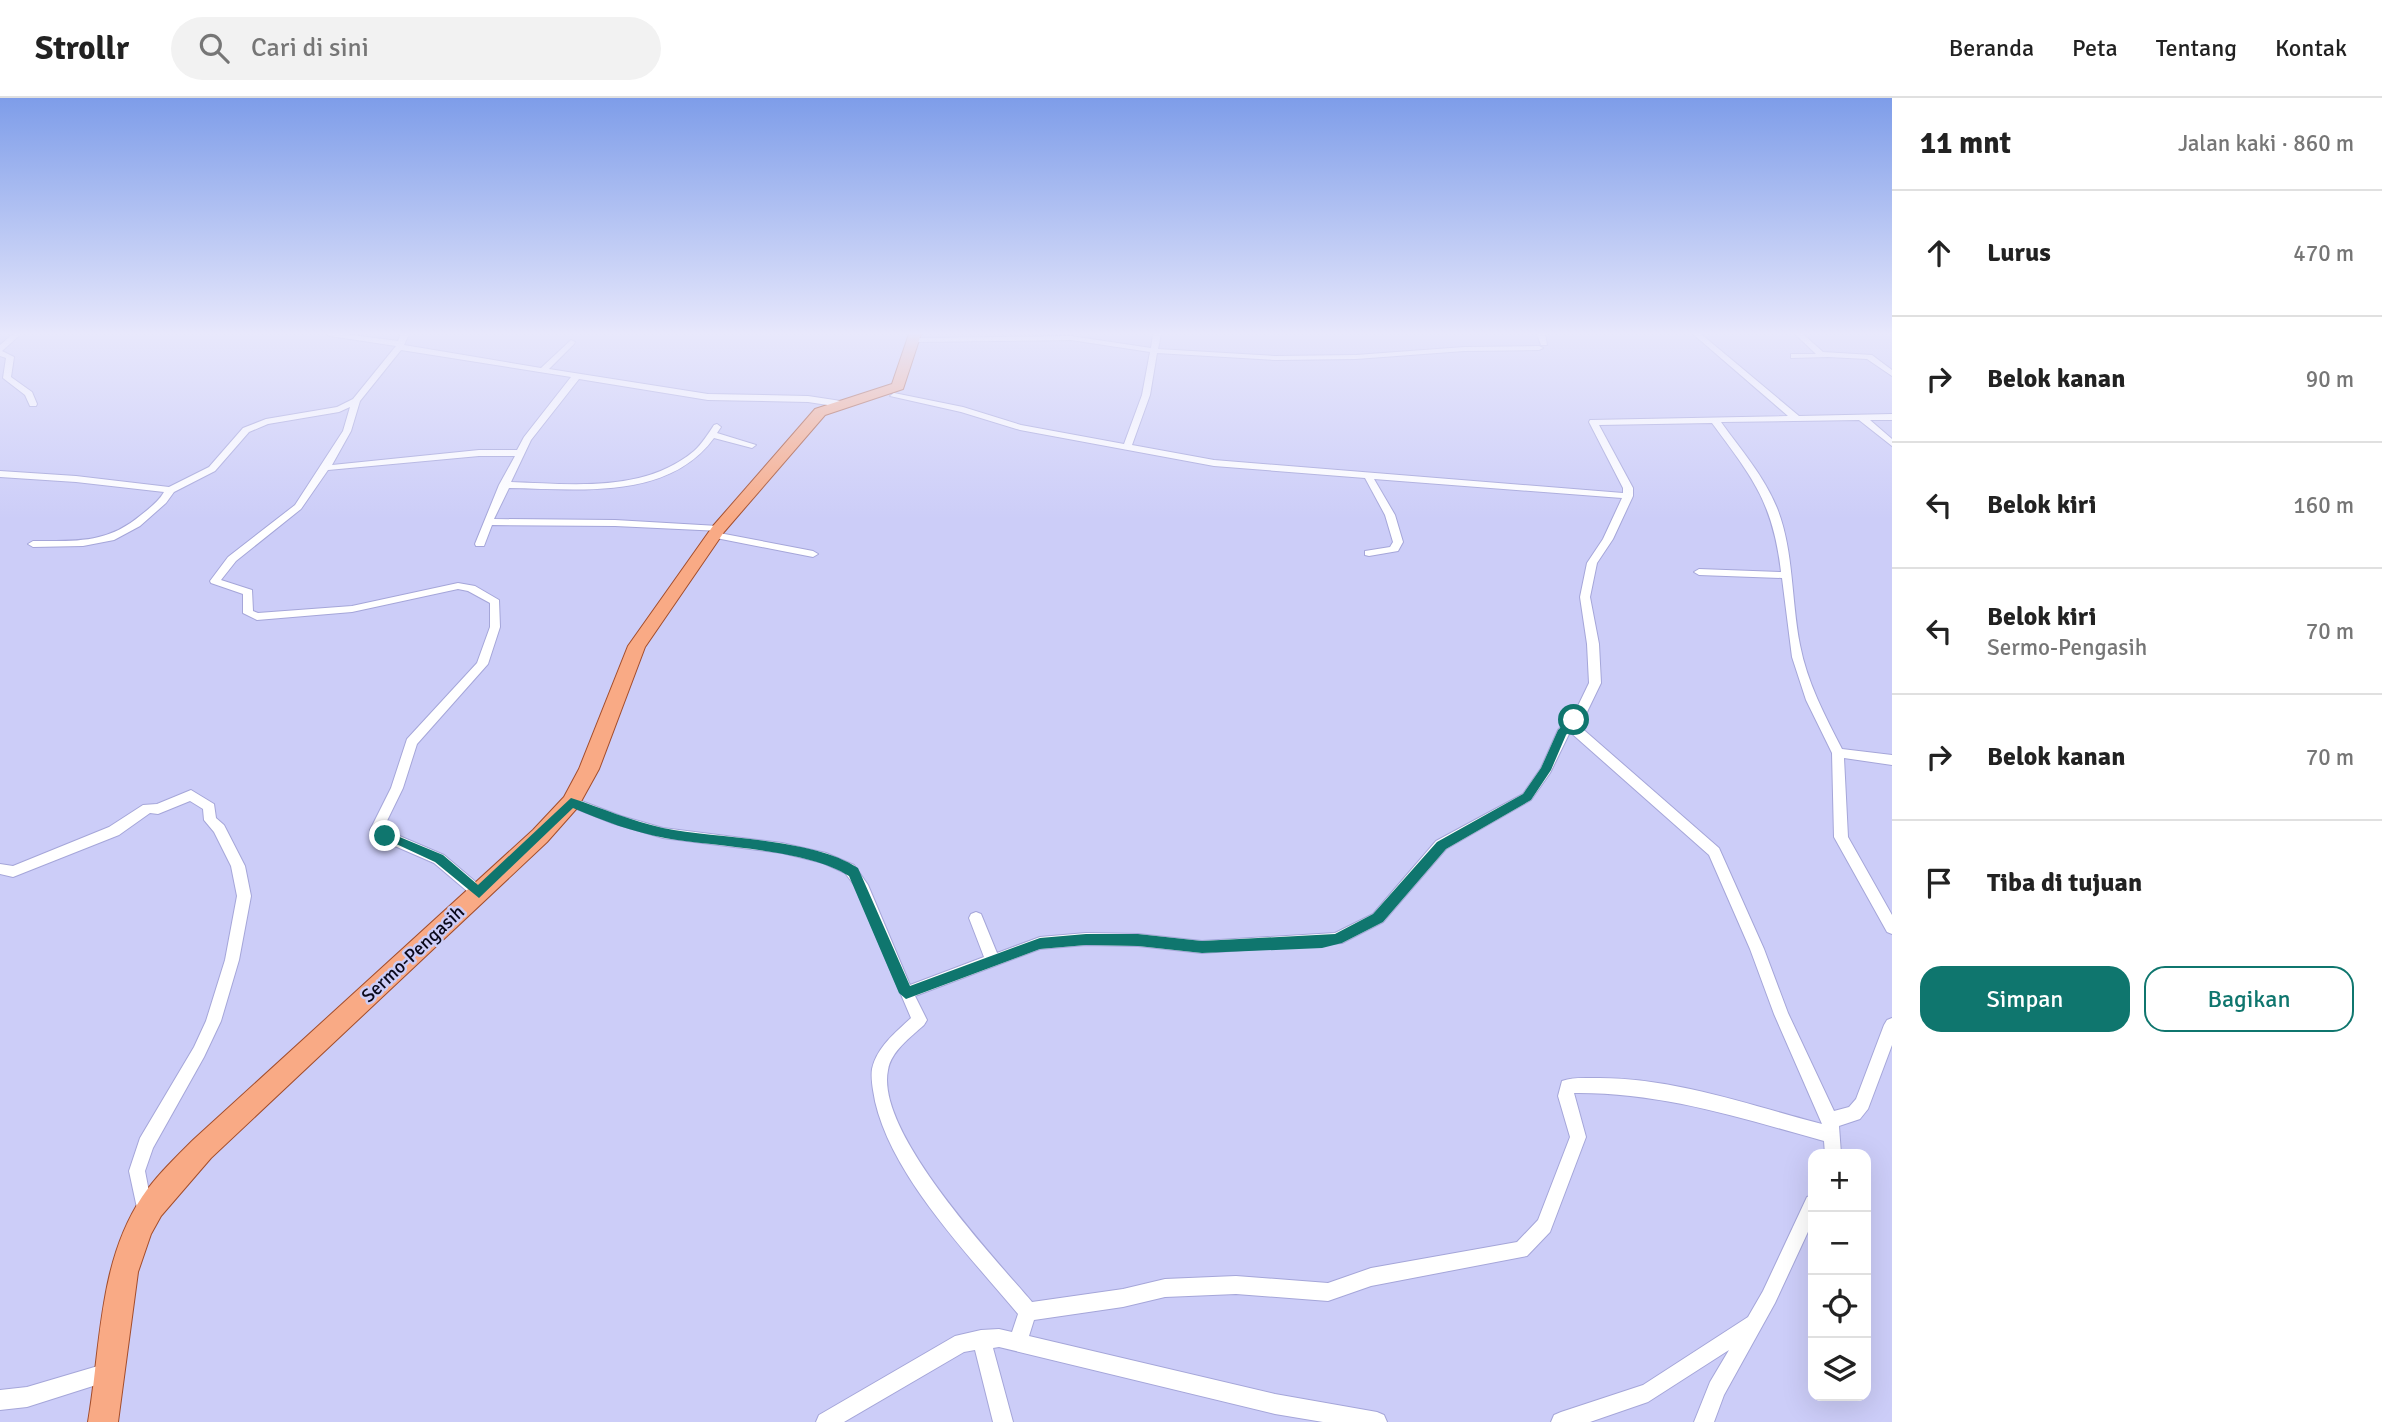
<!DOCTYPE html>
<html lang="id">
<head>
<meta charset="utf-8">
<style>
	body { margin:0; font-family:Signika,sans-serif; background:#f2f2f2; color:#222 }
	.controls { position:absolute; right:21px; bottom:21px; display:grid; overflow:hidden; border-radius:14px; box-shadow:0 7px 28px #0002 }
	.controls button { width:63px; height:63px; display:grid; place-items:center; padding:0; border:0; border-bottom:2px solid #e0e0e0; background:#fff; color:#222; font:35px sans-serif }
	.stop { position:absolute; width:21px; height:21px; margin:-16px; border:5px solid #0f766e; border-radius:50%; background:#fff }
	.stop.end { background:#0f766e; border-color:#fff; box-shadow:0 2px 7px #0008 }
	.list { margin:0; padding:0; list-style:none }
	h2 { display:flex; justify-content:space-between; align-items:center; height:91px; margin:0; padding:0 28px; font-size:30px }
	h2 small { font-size:23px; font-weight:400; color:#767676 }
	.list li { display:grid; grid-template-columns:46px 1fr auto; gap:21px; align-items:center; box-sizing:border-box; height:126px; padding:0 28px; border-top:2px solid #e0e0e0 }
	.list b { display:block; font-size:26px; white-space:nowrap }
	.list p { margin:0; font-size:23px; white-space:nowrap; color:#767676 }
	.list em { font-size:23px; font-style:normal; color:#767676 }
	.actions { display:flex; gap:14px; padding:21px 28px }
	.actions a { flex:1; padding:16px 0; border:2px solid #0f766e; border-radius:21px; text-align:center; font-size:24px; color:#0f766e }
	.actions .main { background:#0f766e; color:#fff }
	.icon { flex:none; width:38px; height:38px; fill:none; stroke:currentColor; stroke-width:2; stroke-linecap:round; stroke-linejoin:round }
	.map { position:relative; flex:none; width:1892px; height:1324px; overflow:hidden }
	header { display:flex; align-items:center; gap:42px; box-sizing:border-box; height:98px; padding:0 35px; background:#fff; border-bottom:2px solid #e0e0e0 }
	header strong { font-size:33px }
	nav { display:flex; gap:38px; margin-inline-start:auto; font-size:24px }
	.search { width:490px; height:63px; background:#f2f2f2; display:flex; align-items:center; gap:18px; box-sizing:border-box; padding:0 24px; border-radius:38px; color:#767676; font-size:26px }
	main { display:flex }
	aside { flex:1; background:#fff }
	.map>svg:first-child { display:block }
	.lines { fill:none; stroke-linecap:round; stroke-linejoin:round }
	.minor-casing { stroke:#a5a6d9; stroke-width:2 }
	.primary-casing { stroke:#a34d2b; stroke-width:2 }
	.minor { fill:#fff; fill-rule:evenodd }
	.primary { fill:#f9aa85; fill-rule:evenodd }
	.route { fill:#0f766e }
	.labels { text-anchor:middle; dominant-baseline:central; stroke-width:5; stroke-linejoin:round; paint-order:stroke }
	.street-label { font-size:19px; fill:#0a091b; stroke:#cccdf8 }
</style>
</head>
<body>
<header>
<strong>Strollr</strong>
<div class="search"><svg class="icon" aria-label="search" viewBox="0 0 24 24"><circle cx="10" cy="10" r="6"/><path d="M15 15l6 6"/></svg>Cari di sini</div>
<nav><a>Beranda</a><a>Peta</a><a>Tentang</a><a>Kontak</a></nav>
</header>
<main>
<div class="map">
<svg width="1892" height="1324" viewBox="0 0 1892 1324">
	<rect width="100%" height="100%" fill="#cccdf8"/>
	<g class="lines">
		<defs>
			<g id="minor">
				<polygon points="13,236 21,236 2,253 14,259 11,279 32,294 37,306 36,308 30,308 25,297 3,280 6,260 0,258 0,247"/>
				<path d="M326 236H344L398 243 401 236H409L404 247 541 270 571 242 575 244 574 246 549 271 708 296 808 298 841 303 845 306 841 309 808 304 708 302 579 281 531 342 511 384C572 386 644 395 694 353 702 346 708 336 714 327L717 326 721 329 717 335 756 347 752 350 714 340C668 403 578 391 509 390L494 421 615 422 718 428 721 429V433L615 428 492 427 484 448H476L475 446 499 387 515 358H479L328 372 301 411 236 463 221 482 252 492 253 513 258 515 352 508 458 485 475 488 499 502 500 529 488 566 417 646 403 690 383 731 444 757 484 791 486 795 484 799 479 801 474 799 434 765 374 739 370 732 391 690 407 641 477 565 490 529V505L468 493 458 491 352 514 257 522 243 515V496L211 485 210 483 228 459 295 407 343 333 350 309 339 314 268 326 249 334 215 373 174 394 166 405 140 428 114 442 83 448 33 449 28 446 33 443C75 443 107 446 141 417 150 410 159 403 164 394L76 384 0 379V373L76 378 169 389 209 369 243 330 266 321 337 309 353 301 396 248 330 238ZM401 252 571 279 524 339 517 352H479L332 367 351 333 360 303Z"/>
				<path d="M1153 236H1161L1158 251 1275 258 1356 257 1464 249 1539 248 1543 250 1539 252 1464 253 1356 261 1275 262 1157 255 1150 297 1132 347 1214 362 1623 395V390L1589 324 1590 322 1788 318 1693 236H1701L1799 318 1892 316V322H1870L1892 341V348L1859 322 1721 324C1741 352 1764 378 1777 410 1794 453 1791 501 1800 547 1807 584 1825 618 1842 651L1892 657V667L1844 660 1848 739 1892 817V836L1887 834 1834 739 1832 655 1806 602 1792 559 1782 480 1699 477 1694 474 1699 471 1781 474C1773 404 1752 379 1712 325L1599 327 1633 390V398L1613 441 1597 465 1590 499 1599 546 1601 585 1587 614 1577 626 1719 750 1764 851 1788 915 1834 1013 1849 1009 1856 1001 1884 927 1887 922 1892 920V947L1868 1011 1860 1021 1839 1028 1841 1056H1825L1824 1043C1741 1020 1661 994 1574 995L1586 1039 1550 1134 1527 1158 1371 1188 1328 1203 1236 1196 1165 1199 1123 1209 1034 1222 1029 1238 1275 1296 1377 1314 1384 1317 1387 1324H1323L1275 1316 999 1249 993 1250 1013 1324H993L975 1252 964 1254 844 1324H816L819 1317 955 1238 981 1232 999 1231 1012 1234 1018 1216C969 1157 884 1071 873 992 872 985 871 978 872 971 877 949 895 935 911 920L855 788 845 775 823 765 782 755 663 740 612 725 567 707 565 704 567 701 571 699 621 718 663 730 782 745 826 755 854 767 868 787 910 887 984 859 969 820 971 816 976 814 981 816 997 855 1040 839 1086 835 1138 836 1202 843 1335 835 1373 816 1436 743 1523 696 1541 670 1558 632 1576 612 1589 585 1587 546 1580 499 1587 465 1603 441 1622 400 1374 381 1395 417 1403 444 1398 453 1369 458 1365 457V453L1390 449 1393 444 1385 417 1365 380 1214 368 1020 332 961 314 890 298 894 295 963 309 1021 327 1124 346 1142 297 1150 254 1071 242 914 244 910 242 914 240 1071 238 1151 250ZM1570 634 1709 757 1750 851 1774 916 1822 1026C1749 1007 1672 979 1595 980 1584 980 1572 979 1562 983L1558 998 1570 1039 1538 1122 1517 1144 1371 1170 1328 1185 1236 1178 1165 1181 1123 1191 1032 1204C993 1158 875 1034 888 972 891 953 911 939 924 927L927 922 915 898 1040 851 1086 847 1138 848 1202 855 1342 845 1383 824 1446 751 1531 702 1550 675Z"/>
				<polygon points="1537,236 1545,236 1547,247 1541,247"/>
				<polygon points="1795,236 1803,236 1823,254 1872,257 1892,272 1892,278 1867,261 1828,259 1791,260 1791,256 1816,256"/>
				<polygon points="714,434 813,453 818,456 813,459 711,439 711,435"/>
				<polygon points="191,692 214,706 216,720 224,727 245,768 251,798 239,862 221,923 204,959 153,1050 145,1073 150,1099 158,1102 160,1108 158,1114 152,1116 137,1110 129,1073 140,1040 194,949 206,923 225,862 237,798 231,768 214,734 204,722 203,711 190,703 158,716 150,715 119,737 13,779 0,776 0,766 13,768 109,729 143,707 157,706"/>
				<polygon points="1813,1097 1813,1123 1775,1205 1724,1297 1714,1324 1694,1324 1710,1284 1729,1252 1648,1304 1590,1324 1551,1324 1554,1317 1561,1314 1643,1287 1748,1219 1763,1193 1807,1099"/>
				<polygon points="108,1265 115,1267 117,1274 115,1281 27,1309 0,1312 0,1292 27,1289"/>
			</g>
			<path id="primary" d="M909 236H921L903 291 825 317 724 434 645 549 599 671 578 709 547 744 211 1060 161 1118 151 1136 138 1174 118 1324H88C101 1249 98 1165 142 1099 156 1078 175 1060 193 1042L533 732 564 699 579 671 628 548 713 428 815 311 892 286Z"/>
		</defs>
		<use href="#minor" class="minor-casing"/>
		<use href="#primary" class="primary-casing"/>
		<use href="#minor" class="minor"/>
		<use href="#primary" class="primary"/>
	</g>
	<linearGradient id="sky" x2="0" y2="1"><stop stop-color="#7e9de9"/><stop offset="0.56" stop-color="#e8e8fc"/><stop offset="1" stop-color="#e8e8fc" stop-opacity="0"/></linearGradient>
	<rect width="1892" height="421" fill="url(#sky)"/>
	<path class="route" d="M1570 620 1579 622 1566 637 1551 672 1531 702 1446 751 1383 824 1342 845 1322 850 1202 855 1138 848 1086 847 1040 851 906 901 899 895 849 778C808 751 716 749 665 740 633 734 603 723 573 710L479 800 435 764 379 738 385 733 443 757 478 787 571 700C602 710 631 723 663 730 719 741 812 740 858 770L910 888 1040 840 1086 836H1138L1202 843 1335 836 1373 816 1437 744 1523 696 1541 670 1558 632Z"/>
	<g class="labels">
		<g class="street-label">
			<text transform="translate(413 856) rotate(-43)">Sermo-Pengasih</text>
		</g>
	</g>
</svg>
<div class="controls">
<button>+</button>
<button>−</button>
<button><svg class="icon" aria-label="locate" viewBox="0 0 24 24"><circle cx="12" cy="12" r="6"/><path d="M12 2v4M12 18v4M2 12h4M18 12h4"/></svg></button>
<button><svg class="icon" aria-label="layers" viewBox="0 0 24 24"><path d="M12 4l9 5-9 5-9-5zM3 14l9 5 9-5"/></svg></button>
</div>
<div class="stop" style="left:1574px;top:622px"></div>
<div class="stop end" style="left:385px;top:738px"></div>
</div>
<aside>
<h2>11 mnt<small>Jalan kaki · 860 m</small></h2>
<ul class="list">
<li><svg class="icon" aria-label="ahead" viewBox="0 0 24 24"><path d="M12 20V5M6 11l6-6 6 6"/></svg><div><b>Lurus</b></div><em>470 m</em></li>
<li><svg class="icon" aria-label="right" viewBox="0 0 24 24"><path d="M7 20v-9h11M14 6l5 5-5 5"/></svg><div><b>Belok kanan</b></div><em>90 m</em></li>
<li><svg class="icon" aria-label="left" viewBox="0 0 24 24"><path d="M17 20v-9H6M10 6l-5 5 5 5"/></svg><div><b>Belok kiri</b></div><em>160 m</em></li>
<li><svg class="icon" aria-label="left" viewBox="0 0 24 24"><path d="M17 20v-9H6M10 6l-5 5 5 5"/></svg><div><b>Belok kiri</b><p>Sermo-Pengasih</p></div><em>70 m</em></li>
<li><svg class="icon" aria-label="right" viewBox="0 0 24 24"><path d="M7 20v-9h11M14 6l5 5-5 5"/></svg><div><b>Belok kanan</b></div><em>70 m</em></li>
<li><svg class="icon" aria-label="arrive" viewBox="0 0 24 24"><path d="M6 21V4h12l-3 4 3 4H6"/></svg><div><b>Tiba di tujuan</b></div></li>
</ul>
<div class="actions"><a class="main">Simpan</a><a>Bagikan</a></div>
</aside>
</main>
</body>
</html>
